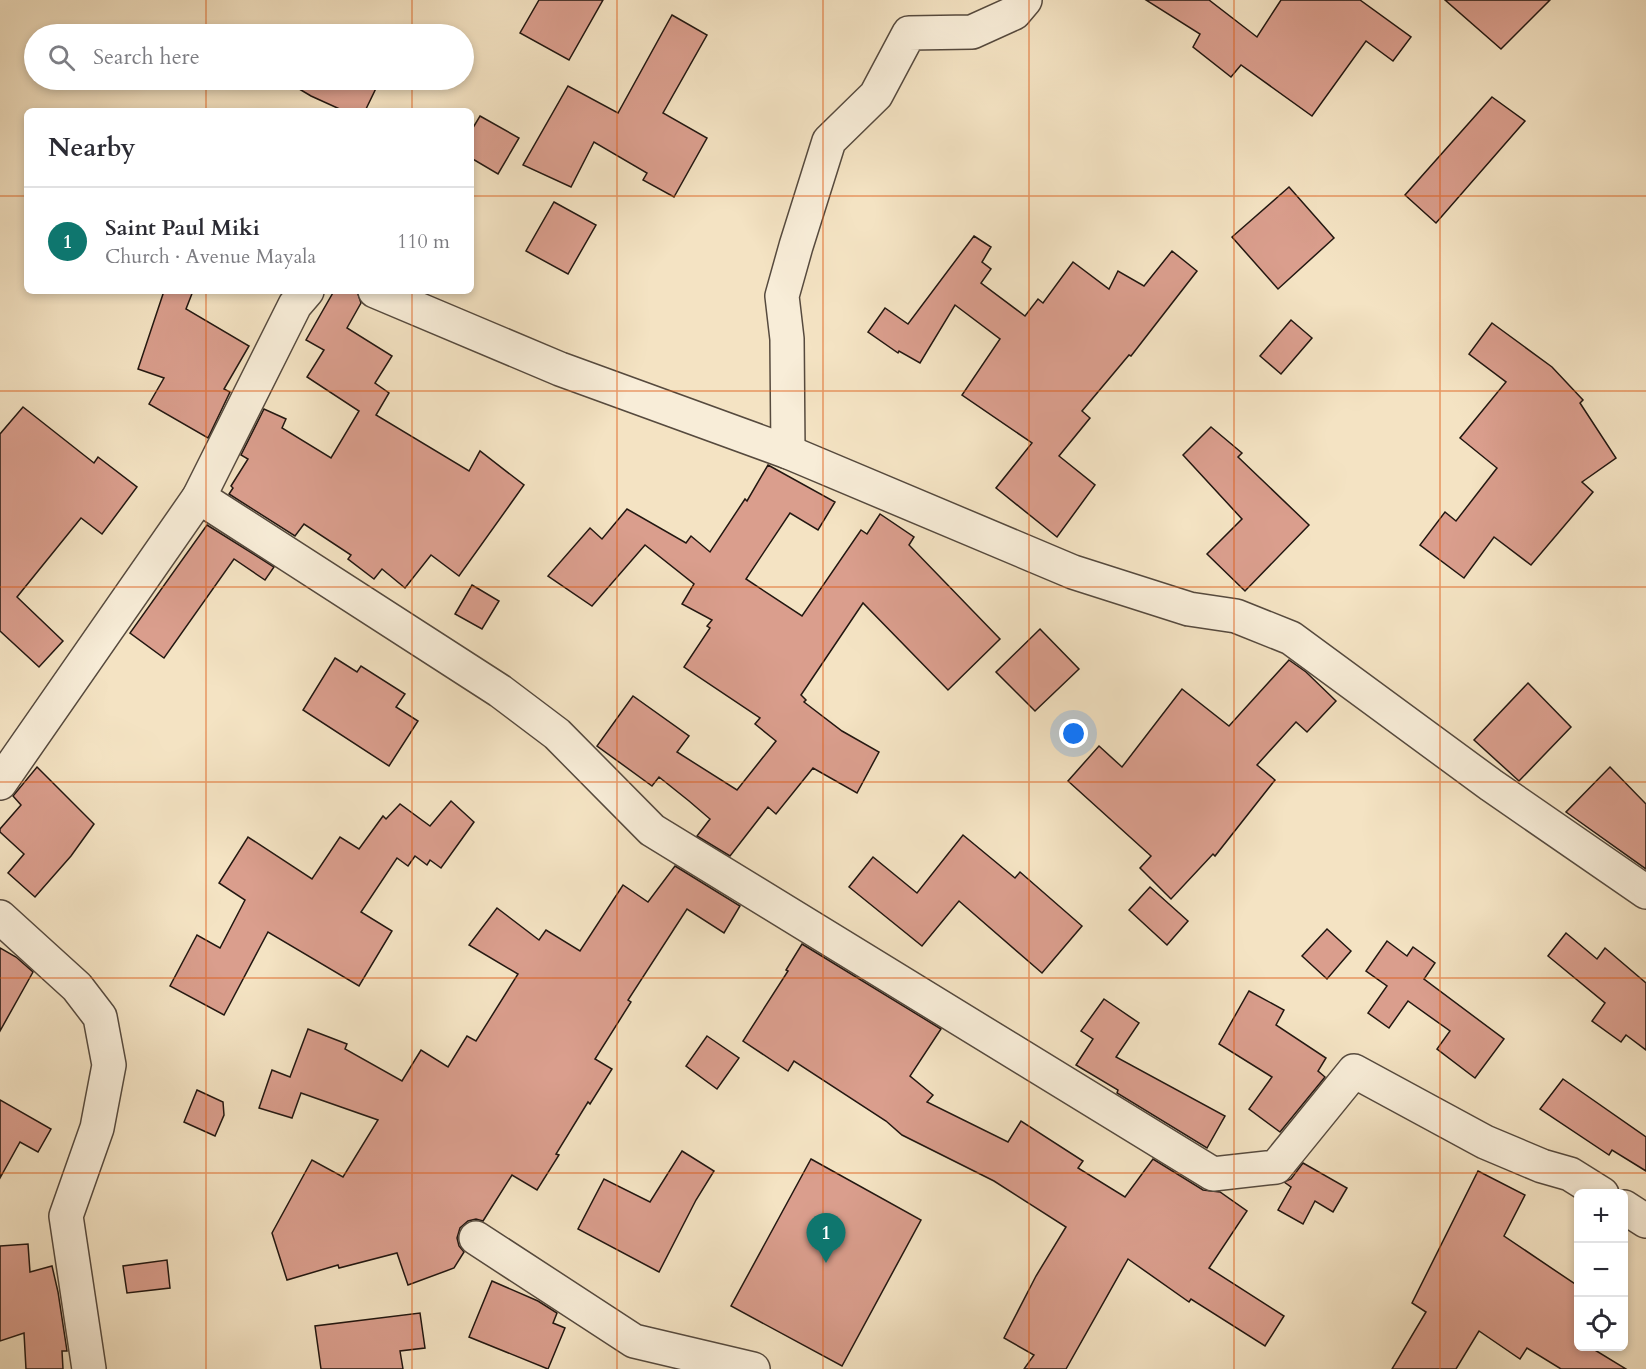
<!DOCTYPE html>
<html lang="en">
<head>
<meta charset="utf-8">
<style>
	body { margin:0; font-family:Cardo,serif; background:#f2f2f3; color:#2b2b33 }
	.controls { position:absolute; right:18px; bottom:18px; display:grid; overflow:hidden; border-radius:9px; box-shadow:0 3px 9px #0003 }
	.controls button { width:54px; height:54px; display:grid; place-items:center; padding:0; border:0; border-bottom:2px solid #e1e1e2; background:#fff; color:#2b2b33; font:30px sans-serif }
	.you { position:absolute; left:1074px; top:734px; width:21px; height:21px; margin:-15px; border:4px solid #fff; border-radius:50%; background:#1a73e8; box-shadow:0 0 0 9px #1a73e833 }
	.badge { display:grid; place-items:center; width:39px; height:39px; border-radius:50%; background:#0f766e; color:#fff; font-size:20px; font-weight:700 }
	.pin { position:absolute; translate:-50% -50px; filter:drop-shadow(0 2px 3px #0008) }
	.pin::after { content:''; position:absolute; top:32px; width:21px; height:18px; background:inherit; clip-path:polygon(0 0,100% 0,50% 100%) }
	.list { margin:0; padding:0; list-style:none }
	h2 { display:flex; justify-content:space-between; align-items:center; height:78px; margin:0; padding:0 24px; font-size:26px }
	h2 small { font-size:20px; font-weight:400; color:#7c7c81 }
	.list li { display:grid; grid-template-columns:39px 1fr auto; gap:18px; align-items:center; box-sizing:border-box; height:108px; padding:0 24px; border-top:2px solid #e1e1e2 }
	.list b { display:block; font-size:22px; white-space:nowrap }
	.list p { margin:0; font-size:20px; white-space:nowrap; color:#7c7c81 }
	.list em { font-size:20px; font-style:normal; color:#7c7c81 }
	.icon { flex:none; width:33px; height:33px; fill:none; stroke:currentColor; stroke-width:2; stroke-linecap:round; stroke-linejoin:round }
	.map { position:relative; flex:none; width:1646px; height:1369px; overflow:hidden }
	.search { position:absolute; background:#fff; box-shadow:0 3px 9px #0003; left:24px; top:24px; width:450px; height:66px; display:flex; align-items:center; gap:15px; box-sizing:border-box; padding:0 21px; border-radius:33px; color:#7c7c81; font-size:22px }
	.panel { position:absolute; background:#fff; box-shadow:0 3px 9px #0003; left:24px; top:108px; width:450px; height:186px; border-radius:9px }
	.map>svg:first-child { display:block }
	.building { fill:#da9e8d; stroke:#221711; stroke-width:1.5 }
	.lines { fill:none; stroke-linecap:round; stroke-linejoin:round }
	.minor-casing { stroke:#564a3e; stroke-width:36 }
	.minor { stroke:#f8edd8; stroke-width:33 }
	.grid { fill:none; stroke:#de560c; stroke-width:1.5; stroke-opacity:0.55 }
</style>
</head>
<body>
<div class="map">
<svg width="1646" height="1369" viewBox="0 0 1646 1369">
	<rect width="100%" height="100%" fill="#f4e3c3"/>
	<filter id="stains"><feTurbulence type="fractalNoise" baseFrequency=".00333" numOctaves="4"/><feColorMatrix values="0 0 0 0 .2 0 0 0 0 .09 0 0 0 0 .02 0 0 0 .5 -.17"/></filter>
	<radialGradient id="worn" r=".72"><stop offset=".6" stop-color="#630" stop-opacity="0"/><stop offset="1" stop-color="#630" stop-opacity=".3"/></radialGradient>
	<g class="building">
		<polygon points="539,0 603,0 569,60 520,33"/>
		<polygon points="1146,0 1209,0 1257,37 1281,0 1360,0 1411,37 1393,61 1366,41 1312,116 1241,65 1231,77 1193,47 1200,34"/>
		<polygon points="1445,0 1550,0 1501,49"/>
		<polygon points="672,15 707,35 663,113 707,138 674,197 643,180 647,173 594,142 571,187 523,165 568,86 618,113"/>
		<polygon points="284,80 380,80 365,111 344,111 311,96"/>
		<polygon points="1492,97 1525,121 1436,223 1405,195"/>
		<polygon points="480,116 519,138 498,174 471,158 471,131"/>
		<polygon points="1289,187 1334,238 1278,289 1232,237"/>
		<polygon points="554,202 596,225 568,274 526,251"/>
		<polygon points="974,236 991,247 982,262 991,269 981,283 1025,316 1038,299 1043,303 1073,262 1109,289 1118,271 1144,286 1172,251 1197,271 1131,356 1129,355 1082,411 1090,418 1059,456 1095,485 1057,537 996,488 1032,443 962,395 1000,339 955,305 920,363 899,351 898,353 868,332 885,308 908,324"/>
		<polygon points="164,291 193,291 186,309 249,346 224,389 230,392 208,438 149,404 164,378 138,369"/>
		<polygon points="334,291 357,291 361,303 347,328 392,356 375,383 389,393 376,415 469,471 480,451 524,485 459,576 431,555 405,588 382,569 374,579 348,559 351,555 304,524 295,536 229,494 233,488 231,486 248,459 241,455 264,409 286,419 282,428 331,458 359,411 307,377 324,350 306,340"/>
		<polygon points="1291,320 1312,338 1281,374 1260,356"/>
		<polygon points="1492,323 1552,367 1583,400 1580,403 1616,458 1582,482 1593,492 1531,565 1494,537 1464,578 1420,545 1445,512 1456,521 1497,468 1460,438 1506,382 1469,354"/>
		<polygon points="23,407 94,463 98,457 137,487 102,534 81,518 17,597 63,641 39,667 0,631 0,434"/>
		<polygon points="1211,427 1242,453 1238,457 1309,525 1245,591 1207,554 1242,519 1183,455"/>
		<polygon points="768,465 835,502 818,530 790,513 746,579 802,616 861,530 867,534 880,514 914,537 909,545 1000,639 948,690 863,603 801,695 806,700 804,702 842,731 879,752 857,793 813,768 776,814 768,807 730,856 697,836 710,819 689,801 659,777 652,786 597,746 633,696 689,736 677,752 737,790 776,741 755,724 760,718 684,667 710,628 707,626 712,620 682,604 694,584 645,545 592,606 548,576 590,528 602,539 627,509 686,543 691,536 710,552 745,499 747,501"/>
		<polygon points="207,525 274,567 265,580 234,559 164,658 130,633"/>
		<polygon points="472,585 499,601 482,629 455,614"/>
		<polygon points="1040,629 1079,669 1035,711 996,672"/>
		<polygon points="335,658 357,672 361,666 405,694 396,707 418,721 389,766 303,710"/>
		<polygon points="1289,660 1306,672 1336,701 1307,732 1296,722 1257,765 1275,780 1215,856 1213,854 1171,899 1140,868 1151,856 1068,781 1099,746 1122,767 1182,689 1229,726"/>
		<polygon points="1528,683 1571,727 1519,781 1474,740"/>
		<polygon points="37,767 94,824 71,856 35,897 8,873 24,854 0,832 0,829 21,805 13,796"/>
		<polygon points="1610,767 1646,804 1646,869 1566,812"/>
		<polygon points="451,801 474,822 441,868 430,860 427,865 415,856 408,866 397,858 361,912 392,931 359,986 268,932 224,1015 170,986 197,935 220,948 245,900 219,883 248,837 312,879 340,837 359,849 383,816 386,819 400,804 430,826"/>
		<polygon points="963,835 1015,878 1020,872 1082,926 1042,973 959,901 922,946 849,887 873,857 917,893"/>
		<polygon points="675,866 740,906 724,933 687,909 628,1000 631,1002 595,1059 612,1069 590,1104 588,1102 556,1154 559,1155 537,1190 512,1175 483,1221 476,1219 468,1221 460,1228 457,1238 459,1246 464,1252 454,1268 408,1285 397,1253 339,1268 338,1265 287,1280 272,1233 312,1160 343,1177 378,1120 301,1093 292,1118 259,1108 272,1070 290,1077 308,1029 347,1044 345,1049 402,1081 421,1050 448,1067 467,1036 476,1041 518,974 469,945 497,908 539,940 546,930 580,951 623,885 648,902"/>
		<polygon points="1150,887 1188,921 1167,945 1129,910"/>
		<polygon points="1327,929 1351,951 1327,979 1302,956"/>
		<polygon points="1566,933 1597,959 1605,948 1646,983 1646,1050 1626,1035 1621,1042 1592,1021 1605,1003 1548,956"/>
		<polygon points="1387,941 1407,956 1413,947 1435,963 1424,979 1504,1039 1475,1078 1437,1049 1450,1031 1408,1001 1389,1028 1368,1013 1387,986 1366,971"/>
		<polygon points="802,944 941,1029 910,1076 933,1095 927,1102 1008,1142 1021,1121 1083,1161 1078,1168 1125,1197 1153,1159 1203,1190 1220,1192 1247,1211 1209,1268 1284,1316 1265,1346 1191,1299 1189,1302 1128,1259 1066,1369 1024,1369 1034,1355 1004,1338 1036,1276 1066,1227 994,1181 902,1135 886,1121 794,1061 788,1071 743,1041 788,971 786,970"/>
		<polygon points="0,948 16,957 33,972 0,1031"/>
		<polygon points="1249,991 1284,1010 1276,1025 1326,1058 1318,1071 1325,1077 1280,1132 1249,1109 1272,1077 1219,1044"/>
		<polygon points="1104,999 1139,1023 1116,1057 1225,1116 1207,1148 1117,1093 1118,1090 1076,1065 1093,1039 1081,1031"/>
		<polygon points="707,1036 739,1058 717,1089 686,1066"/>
		<polygon points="1563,1079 1646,1137 1646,1171 1612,1150 1609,1155 1540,1109"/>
		<polygon points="197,1090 223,1102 224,1115 215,1136 184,1122"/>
		<polygon points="0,1100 51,1129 38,1152 20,1142 0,1178"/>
		<polygon points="682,1151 714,1171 696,1200 659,1272 578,1229 604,1179 650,1202"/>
		<polygon points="811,1159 921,1220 842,1366 731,1306"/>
		<polygon points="1303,1163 1347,1188 1333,1212 1315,1201 1303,1224 1278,1210 1291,1187 1284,1182 1291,1179"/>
		<polygon points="1478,1171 1525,1195 1504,1236 1578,1286 1578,1347 1590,1347 1626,1369 1561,1369 1527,1348 1520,1359 1479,1331 1456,1369 1392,1369 1426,1312 1412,1303"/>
		<polygon points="28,1244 30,1272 52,1266 58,1292 67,1351 62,1351 63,1369 26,1369 24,1333 0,1341 0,1246"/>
		<polygon points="167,1260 170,1288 127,1293 123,1266"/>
		<polygon points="492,1281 538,1301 557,1313 553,1323 565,1328 548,1369 469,1337"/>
		<polygon points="420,1313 425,1348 400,1351 403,1369 321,1369 315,1326"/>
	</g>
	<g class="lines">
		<defs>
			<g id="minor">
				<polyline points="375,291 560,369 788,452 1073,572 1189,609 1236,616 1291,638 1491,785 1646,892"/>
				<polyline points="788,452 787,339 782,296 796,246 829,141 876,95 909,33 972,32 1014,13 1025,0"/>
				<polyline points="199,497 500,691 557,734 652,830 1213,1174 1276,1167 1354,1071 1485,1142 1542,1166 1570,1174 1602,1194"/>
				<polyline points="0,783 199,497 295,305 307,291"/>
				<polyline points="0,917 77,987 100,1017 109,1065 97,1128 66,1216 89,1369"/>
				<polyline points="1624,1207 1646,1221"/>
				<polyline points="476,1238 634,1341 753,1369"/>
			</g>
		</defs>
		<use href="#minor" class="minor-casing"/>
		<use href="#minor" class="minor"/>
	</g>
	<path class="grid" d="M206 0V34M412 0V34M617 0V1369M823 0V1369M1029 0V1369M1234 0V1369M1440 0V1369M206 80V111M412 80V111M0 196H27M471 196H1646M206 291V1369M412 291V1369M0 391H1646M0 587H1646M0 782H1646M0 978H1646M0 1173H1646"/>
	<rect width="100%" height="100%" filter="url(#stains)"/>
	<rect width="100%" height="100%" fill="url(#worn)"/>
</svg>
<div class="controls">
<button>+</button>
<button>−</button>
<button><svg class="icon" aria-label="locate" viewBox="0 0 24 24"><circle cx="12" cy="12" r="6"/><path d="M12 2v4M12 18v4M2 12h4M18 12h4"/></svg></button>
</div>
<div class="you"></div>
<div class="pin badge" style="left:826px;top:1263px">1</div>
<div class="search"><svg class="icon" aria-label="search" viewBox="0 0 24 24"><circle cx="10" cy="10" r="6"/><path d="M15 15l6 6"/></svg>Search here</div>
<section class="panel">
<h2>Nearby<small></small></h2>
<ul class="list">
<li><span class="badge">1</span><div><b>Saint Paul Miki</b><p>Church · Avenue Mayala</p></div><em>110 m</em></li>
</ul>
</section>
</div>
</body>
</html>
